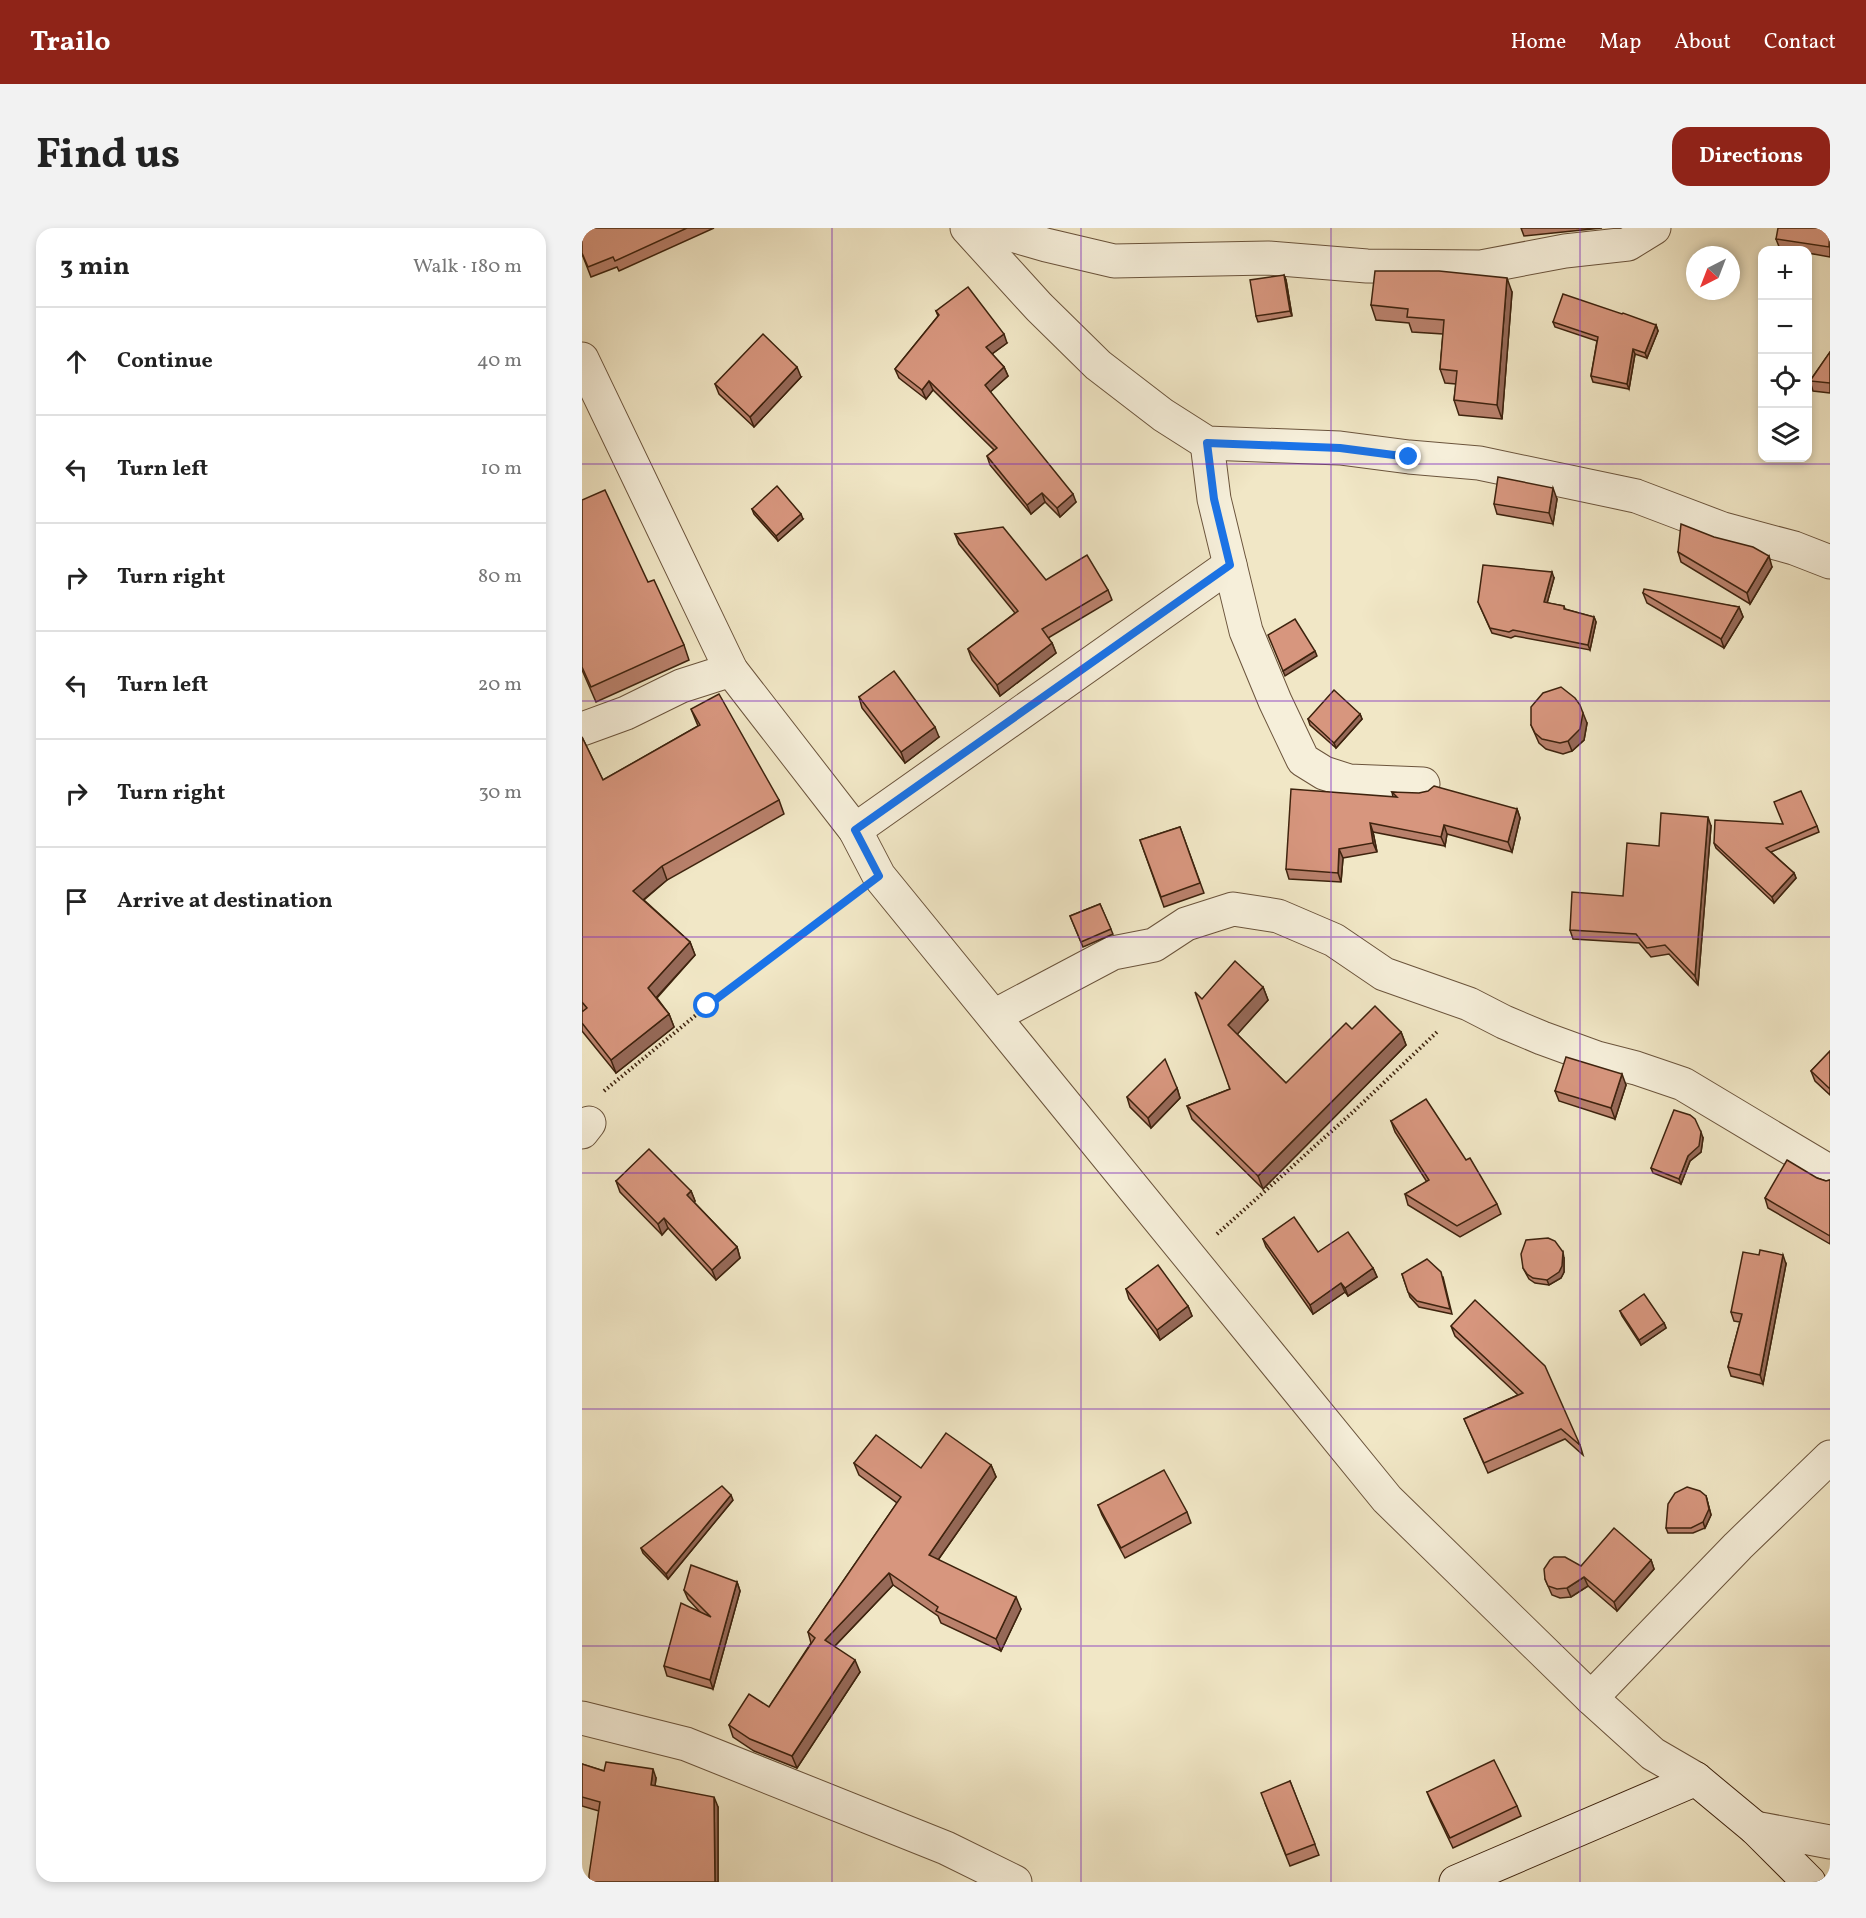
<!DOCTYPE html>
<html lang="en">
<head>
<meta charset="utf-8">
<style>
	body { margin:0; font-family:Vollkorn,serif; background:#f2f2f2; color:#222 }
	.controls { position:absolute; right:18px; top:18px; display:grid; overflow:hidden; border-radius:12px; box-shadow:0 3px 9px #0003 }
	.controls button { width:54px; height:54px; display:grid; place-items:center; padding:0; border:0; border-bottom:2px solid #e0e0e0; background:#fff; color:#222; font:30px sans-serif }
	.compass { position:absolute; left:1104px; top:18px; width:54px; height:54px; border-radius:50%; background:#fff; box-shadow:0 3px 9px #0003; rotate:222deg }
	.stop { position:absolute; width:18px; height:18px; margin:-14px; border:4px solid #1a73e8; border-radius:50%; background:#fff }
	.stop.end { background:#1a73e8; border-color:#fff; box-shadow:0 2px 6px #0008 }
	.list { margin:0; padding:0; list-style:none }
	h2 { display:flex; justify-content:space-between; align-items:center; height:78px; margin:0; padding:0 24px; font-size:26px }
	h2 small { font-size:20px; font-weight:400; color:#767676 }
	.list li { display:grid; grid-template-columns:39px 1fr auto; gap:18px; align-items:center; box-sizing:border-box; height:108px; padding:0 24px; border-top:2px solid #e0e0e0 }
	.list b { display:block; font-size:22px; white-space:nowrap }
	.list em { font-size:20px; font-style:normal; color:#767676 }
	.icon { flex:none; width:33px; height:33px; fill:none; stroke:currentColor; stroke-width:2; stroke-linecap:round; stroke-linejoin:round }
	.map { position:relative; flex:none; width:1248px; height:1654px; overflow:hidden; border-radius:18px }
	header { display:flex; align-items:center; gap:36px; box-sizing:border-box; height:84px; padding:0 30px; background:#8f2418; color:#fff }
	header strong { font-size:28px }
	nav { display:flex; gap:33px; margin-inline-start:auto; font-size:21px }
	.intro { display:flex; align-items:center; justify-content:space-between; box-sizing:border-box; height:144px; padding:0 36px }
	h1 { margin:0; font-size:42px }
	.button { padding:15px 27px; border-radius:18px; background:#8f2418; color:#fff; font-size:21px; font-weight:700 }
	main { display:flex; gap:36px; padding:0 36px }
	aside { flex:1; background:#fff; border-radius:18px; box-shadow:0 3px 9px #0003 }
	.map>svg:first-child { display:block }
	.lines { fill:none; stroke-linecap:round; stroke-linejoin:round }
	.street-casing { stroke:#6b543c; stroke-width:35 }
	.secondary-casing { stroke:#3e230e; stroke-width:35 }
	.path { stroke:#3e230e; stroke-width:4; stroke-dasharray:1.5 3; stroke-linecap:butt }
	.street { stroke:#f6efda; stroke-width:33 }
	.secondary { stroke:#f6efda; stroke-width:33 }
	.wall { fill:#b9816c; stroke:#3e230e; stroke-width:1.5 }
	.shaded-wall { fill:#966958; stroke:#3e230e; stroke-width:1.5 }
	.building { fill:#d7967e; stroke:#3e230e; stroke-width:1.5 }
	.route { stroke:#1a73e8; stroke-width:8 }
	.grid { fill:none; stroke:#7b2cbf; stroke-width:1.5; stroke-opacity:0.55 }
</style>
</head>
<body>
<header>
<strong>Trailo</strong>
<nav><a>Home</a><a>Map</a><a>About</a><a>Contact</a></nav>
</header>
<div class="intro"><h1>Find us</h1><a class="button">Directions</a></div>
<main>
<aside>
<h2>3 min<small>Walk · 180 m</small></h2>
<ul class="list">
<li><svg class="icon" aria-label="ahead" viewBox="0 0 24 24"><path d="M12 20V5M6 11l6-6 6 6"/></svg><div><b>Continue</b></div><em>40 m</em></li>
<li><svg class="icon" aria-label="left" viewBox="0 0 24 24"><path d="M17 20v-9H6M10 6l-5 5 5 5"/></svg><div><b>Turn left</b></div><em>10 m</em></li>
<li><svg class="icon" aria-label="right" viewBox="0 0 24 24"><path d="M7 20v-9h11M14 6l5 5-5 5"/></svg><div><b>Turn right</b></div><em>80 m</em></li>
<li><svg class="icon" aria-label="left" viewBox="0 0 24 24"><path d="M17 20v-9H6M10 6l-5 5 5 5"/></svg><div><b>Turn left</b></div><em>20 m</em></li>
<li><svg class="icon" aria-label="right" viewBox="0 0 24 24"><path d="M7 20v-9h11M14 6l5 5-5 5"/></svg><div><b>Turn right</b></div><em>30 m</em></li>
<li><svg class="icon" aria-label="arrive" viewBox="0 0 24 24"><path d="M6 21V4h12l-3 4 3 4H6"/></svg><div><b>Arrive at destination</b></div></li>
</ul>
</aside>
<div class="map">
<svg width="1248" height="1654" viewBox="0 0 1248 1654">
	<rect width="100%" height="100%" fill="#f1e7c6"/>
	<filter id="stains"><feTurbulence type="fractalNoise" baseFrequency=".00333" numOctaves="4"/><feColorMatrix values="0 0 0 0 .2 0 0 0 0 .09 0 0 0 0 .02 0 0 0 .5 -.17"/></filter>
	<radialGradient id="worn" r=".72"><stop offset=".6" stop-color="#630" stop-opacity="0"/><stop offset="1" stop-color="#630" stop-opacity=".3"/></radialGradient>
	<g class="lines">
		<defs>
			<g id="street">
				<polyline points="385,0 457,79 516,137 581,187 625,215 758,220 827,229 897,235 1054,268 1141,301 1212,320 1248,334"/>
				<polyline points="406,0 464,17 532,33 686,30 785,38 899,39 983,23 1046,16 1072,0"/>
				<polyline points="0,131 149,442 273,602 297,648 805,1271 1009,1470 1071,1526 1114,1551"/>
				<polyline points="625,215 632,271 664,403 693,473 721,532 742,545 767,553 841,556"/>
				<polyline points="0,501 44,485 99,458 149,442"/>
				<polyline points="273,602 648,337"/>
				<polyline points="412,788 531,725 572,717 604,696 651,681 696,688 752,712 802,746 887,776 922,794 960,810 1015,830 1054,840 1101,856 1248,944"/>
				<polyline points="0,904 7,895"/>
				<polyline points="1009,1470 1156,1318 1248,1229"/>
				<polyline points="0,1490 104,1516 364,1620 433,1654"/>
				<polyline points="1173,1600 1248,1614"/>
			</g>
			<polyline id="secondary" points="874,1654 1114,1551 1173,1600 1227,1654"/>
		</defs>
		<use href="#street" class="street-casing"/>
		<use href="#secondary" class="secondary-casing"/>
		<g class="path">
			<polyline points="22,863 125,778 268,670"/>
			<polyline points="635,1006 771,884 855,804"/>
		</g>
		<use href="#street" class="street"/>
		<use href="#secondary" class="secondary"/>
	</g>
	<g class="wall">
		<polygon points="0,0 132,0 37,43 35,39 9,49 0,26"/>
		<polygon points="939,0 1020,0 942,8"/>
		<polygon points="1248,0 1248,29 1226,25 1226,22 1206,22 1198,21 1194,11"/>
		<polygon points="702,47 704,52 710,88 676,94 674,88"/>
		<polygon points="930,64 920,191 877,187 872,172 874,156 863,155 858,141 861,106 830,104 827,95 794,92 789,77"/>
		<polygon points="354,83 425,115 410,126 422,139 426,148 408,164 494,274 478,289 463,274 449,286 408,237 405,228 412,222 351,162 344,171 317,150 313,141 356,88"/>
		<polygon points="971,94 1074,97 1076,103 1065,130 1053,126 1047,161 1011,154 1009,148 1015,113 973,99"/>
		<polygon points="1248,124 1248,165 1231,163 1228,153"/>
		<polygon points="219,149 172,199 137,166 133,156"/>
		<polygon points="975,271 971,296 915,286 912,276"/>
		<polygon points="0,272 66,354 102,417 107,432 14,474 0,442"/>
		<polygon points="170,281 221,291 196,313 172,286"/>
		<polygon points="373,306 464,352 526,362 530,372 466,410 470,415 474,425 418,468 390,432 386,421 433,385 377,316"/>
		<polygon points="1096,324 1190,339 1168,376 1099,334"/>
		<polygon points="972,350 965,375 982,378 983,381 1012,389 1014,394 1008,422 933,408 929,410 910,405 896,374"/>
		<polygon points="1061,365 1157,379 1161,389 1142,420 1065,375"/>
		<polygon points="277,469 357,509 323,535 280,480"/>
		<polygon points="109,481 197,572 202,586 85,652 62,672 108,714 113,727 75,770 87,786 92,799 34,845 0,803 0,784 1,783 0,782 0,509 21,552 116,498"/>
		<polygon points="778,486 780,491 754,520 728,497 726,491"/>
		<polygon points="1005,495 1002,512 990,523 981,526 964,521 957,515 949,497"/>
		<polygon points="810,564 935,581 938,590 930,624 865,606 863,618 791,604 795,624 761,630 759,654 707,651 704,641 811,569"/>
		<polygon points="1129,598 1116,757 1087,726 1069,729 1057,715 991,711 988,702 1041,668 1077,618"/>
		<polygon points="1235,598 1237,604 1189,624 1212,645 1214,650 1192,675 1134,620 1132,615"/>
		<polygon points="598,599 622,665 582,679 558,612"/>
		<polygon points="518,676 531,706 501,719 488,688"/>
		<polygon points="681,759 686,772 655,806 704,855 770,801 819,804 824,817 681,961 610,891 605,878 648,861 620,771"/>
		<polygon points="1248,823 1248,867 1233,853 1229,843"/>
		<polygon points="1044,857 1033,891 977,873 973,863"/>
		<polygon points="595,860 598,870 569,900 548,879 545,869"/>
		<polygon points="809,893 884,932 915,976 919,986 878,1009 826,977 823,966 845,954 813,904"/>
		<polygon points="1121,910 1119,924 1108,933 1099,956 1071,945 1069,940"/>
		<polygon points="1235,950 1244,953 1248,952 1248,1016 1186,980 1183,970"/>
		<polygon points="34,953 109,963 113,973 112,974 155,1019 158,1030 134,1052 86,1000 80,1007 38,964"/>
		<polygon points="681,1011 736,1024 791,1040 795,1049 766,1068 763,1064 731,1086 684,1019"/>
		<polygon points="982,1030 982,1044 979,1050 967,1057 953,1055 947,1051 941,1040"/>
		<polygon points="1204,1036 1181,1156 1149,1148 1146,1139 1158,1094 1152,1093 1149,1084"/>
		<polygon points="820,1046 861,1049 870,1086 837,1079 828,1069"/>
		<polygon points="544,1061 606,1078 610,1088 578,1112 547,1071"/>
		<polygon points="1038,1083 1082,1095 1084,1100 1059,1117 1040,1088"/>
		<polygon points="869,1098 998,1217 1001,1227 983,1211 906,1245 882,1191 936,1167 873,1108"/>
		<polygon points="272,1235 339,1240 409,1237 414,1249 356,1332 439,1381 419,1423 359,1395 356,1388 311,1357 252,1419 278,1444 215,1540 172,1523 151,1509 147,1497 187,1479 229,1415 226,1404 315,1275 277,1247"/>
		<polygon points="1124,1268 1129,1287 1123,1300 1111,1305 1086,1305 1084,1300"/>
		<polygon points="151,1272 86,1351 61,1325 59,1320"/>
		<polygon points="516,1277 605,1284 609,1295 543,1330 520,1287"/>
		<polygon points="1069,1332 1072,1341 1035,1383 1006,1358 989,1369 978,1370 970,1367 963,1351 999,1338"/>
		<polygon points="155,1354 158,1363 131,1461 85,1448 82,1438 118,1384 106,1371 102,1362"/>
		<polygon points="0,1536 22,1543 74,1550 73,1558 136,1579 136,1654 7,1654 17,1583 0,1578"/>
		<polygon points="708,1553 737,1627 708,1638 683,1575"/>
		<polygon points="845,1564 935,1578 939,1588 871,1620 849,1574"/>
	</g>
	<g class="shaded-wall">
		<polygon points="702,47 704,52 710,88 708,83"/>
		<polygon points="925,50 930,64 920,191 915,177"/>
		<polygon points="1074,97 1076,103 1065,130 1063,125"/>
		<polygon points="422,106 425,115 407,128 404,119"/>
		<polygon points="1051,121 1053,126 1047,161 1045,156"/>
		<polygon points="215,139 219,149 172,199 168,189"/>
		<polygon points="422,139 426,148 406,166 403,157"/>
		<polygon points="347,153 351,162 344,171 340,162"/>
		<polygon points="971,260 975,271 971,296 967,285"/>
		<polygon points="460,265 463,274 449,286 445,277"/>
		<polygon points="491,266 494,274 478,289 475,280"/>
		<polygon points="219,286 221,291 196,313 194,308"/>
		<polygon points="1187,328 1190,339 1168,376 1165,365"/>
		<polygon points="970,344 972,350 964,379 962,374"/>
		<polygon points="1157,379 1161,389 1142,420 1139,411"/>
		<polygon points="1012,389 1014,394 1008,422 1006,417"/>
		<polygon points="470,415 474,425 418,468 415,457"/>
		<polygon points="733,423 735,428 703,448 701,443"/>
		<polygon points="1001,485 1005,495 1002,512 990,523 986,513"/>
		<polygon points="778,486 780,491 754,520 752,515"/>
		<polygon points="353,499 357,509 323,535 319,524"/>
		<polygon points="935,581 938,590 930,624 926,614"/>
		<polygon points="1126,589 1129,598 1116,757 1113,748"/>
		<polygon points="788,595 791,604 795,624 791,615"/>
		<polygon points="862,597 865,606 863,618 859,609"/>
		<polygon points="757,621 761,630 759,654 756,645"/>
		<polygon points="80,638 85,652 56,676 51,663"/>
		<polygon points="1212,645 1214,650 1192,675 1190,669"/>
		<polygon points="108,714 113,727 71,773 66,760"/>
		<polygon points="681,759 686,772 651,811 646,797"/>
		<polygon points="87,786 92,799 34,845 29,832"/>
		<polygon points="819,804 824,817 681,961 676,948"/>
		<polygon points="1040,846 1044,857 1033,891 1029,880"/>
		<polygon points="595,860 598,870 569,900 566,890"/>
		<polygon points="1119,904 1121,910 1119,924 1108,933 1099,956 1097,951 1106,928"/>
		<polygon points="109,963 113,973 109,977 105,967"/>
		<polygon points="82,990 86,1000 80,1007 76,996"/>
		<polygon points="155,1019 158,1030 134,1052 130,1042"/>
		<polygon points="981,1024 982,1030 982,1044 979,1050 967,1057 965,1052"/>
		<polygon points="1201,1027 1204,1036 1181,1156 1178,1147"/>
		<polygon points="791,1040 795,1049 766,1068 763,1060"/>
		<polygon points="759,1055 763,1064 731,1086 728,1077"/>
		<polygon points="606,1078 610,1088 578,1112 575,1102"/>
		<polygon points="1082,1095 1084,1100 1059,1117 1057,1112"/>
		<polygon points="409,1237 414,1249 351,1339 347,1327"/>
		<polygon points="149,1267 151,1272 86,1351 84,1346"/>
		<polygon points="1124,1268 1129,1287 1123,1300 1121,1294"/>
		<polygon points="1069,1332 1072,1341 1035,1383 1032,1374"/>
		<polygon points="307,1345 311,1357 247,1424 243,1412"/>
		<polygon points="1002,1349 1006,1358 989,1369 985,1360"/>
		<polygon points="155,1354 158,1363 131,1461 128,1452"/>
		<polygon points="434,1369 439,1381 419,1423 414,1411"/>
		<polygon points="273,1432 278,1444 215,1540 210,1528"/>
		<polygon points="71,1541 74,1550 72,1566 69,1557"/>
		<polygon points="132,1569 136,1579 136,1654 133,1654"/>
	</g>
	<g class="building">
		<polygon points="0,0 105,0 33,33 31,29 6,39 0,25"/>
		<polygon points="1196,0 1248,0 1247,19 1194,11"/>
		<polygon points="793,43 857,43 925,50 915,177 872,172 875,143 858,141 862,92 825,89 826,81 789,77"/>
		<polygon points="702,47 708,83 674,88 668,52"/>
		<polygon points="386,59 422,106 404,119 422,139 403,157 491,266 475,280 460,265 445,277 405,228 415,220 347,153 340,162 313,141 357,87 354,83"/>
		<polygon points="981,66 1040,86 1041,85 1074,97 1063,125 1051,121 1045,156 1009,148 1016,109 971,94"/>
		<polygon points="181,106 215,139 168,189 133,156"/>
		<polygon points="1248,124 1248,155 1228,153"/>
		<polygon points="916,249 971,260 967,285 912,276"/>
		<polygon points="195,258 219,286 194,308 170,281"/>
		<polygon points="23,262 66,354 72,352 102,417 9,459 0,439 0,272"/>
		<polygon points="1099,296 1132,309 1171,319 1187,328 1165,365 1096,324"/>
		<polygon points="421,299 464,352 505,327 526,362 460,401 470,415 415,457 386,421 436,383 373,306"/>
		<polygon points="901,337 970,344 962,374 982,378 982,381 1012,389 1006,417 931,402 927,404 908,400 896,374"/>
		<polygon points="1062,361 1157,379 1139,411 1061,365"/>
		<polygon points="713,391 733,423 701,443 686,407"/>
		<polygon points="312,443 353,499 319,524 277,469"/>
		<polygon points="979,459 993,470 998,477 1001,485 998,501 986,513 978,515 960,511 953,505 949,497 949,479 961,465"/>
		<polygon points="752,462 778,486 752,515 726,491"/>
		<polygon points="137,466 197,572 80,638 51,663 108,714 66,760 87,786 29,832 0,795 0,784 5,780 0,774 0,509 21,552 118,497 109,481"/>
		<polygon points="852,558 935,581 926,614 862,597 859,609 788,595 791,615 757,621 756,645 704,641 709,561 815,569 810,564 837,565 846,563"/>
		<polygon points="1219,563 1235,598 1184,620 1212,645 1190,669 1132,615 1133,592 1201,596 1192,574"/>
		<polygon points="1079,585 1126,589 1113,748 1083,717 1065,720 1054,706 988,702 990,664 1041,668 1045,615 1077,618"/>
		<polygon points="598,599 618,655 579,669 558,612"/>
		<polygon points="518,676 529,701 499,714 488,688"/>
		<polygon points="653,733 681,759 646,797 704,855 764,795 770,801 793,778 819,804 676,948 605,878 648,861 613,764 620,771"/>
		<polygon points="1248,823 1248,861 1229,843"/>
		<polygon points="984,829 1040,846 1029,880 973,863"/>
		<polygon points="583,831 595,860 566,890 545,869"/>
		<polygon points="844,871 884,932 888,930 915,976 875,998 823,966 847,952 809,893"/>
		<polygon points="1092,882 1108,887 1113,891 1119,904 1117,918 1106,928 1097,951 1069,940"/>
		<polygon points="67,921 109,963 105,967 155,1019 130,1042 82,990 76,996 34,953"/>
		<polygon points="1205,932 1235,950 1244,953 1248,952 1248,1008 1183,970"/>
		<polygon points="712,989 736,1024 766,1004 791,1040 763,1060 759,1055 728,1077 681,1011"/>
		<polygon points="966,1010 973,1013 981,1024 980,1038 977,1044 965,1052 951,1050 945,1046 941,1040 939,1026 944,1012"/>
		<polygon points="1178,1022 1201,1027 1178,1147 1146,1139 1160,1086 1149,1084 1161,1024 1177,1027"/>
		<polygon points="845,1031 859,1044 868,1081 835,1073 826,1064 820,1046"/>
		<polygon points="576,1037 606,1078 575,1102 544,1061"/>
		<polygon points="1062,1066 1082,1095 1057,1112 1038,1083"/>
		<polygon points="893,1072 963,1138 998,1217 979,1201 902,1235 882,1191 941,1165 869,1098"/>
		<polygon points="364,1205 409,1237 347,1327 434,1369 414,1411 354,1383 356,1379 307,1345 243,1412 273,1432 210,1528 168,1511 147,1497 167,1466 187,1479 233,1410 226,1404 319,1269 272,1235 294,1207 339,1240"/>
		<polygon points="582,1242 605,1284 539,1320 516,1277"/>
		<polygon points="140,1258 149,1267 84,1346 59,1320"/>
		<polygon points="1105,1259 1118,1263 1124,1268 1127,1281 1121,1294 1109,1300 1084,1300 1086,1276 1093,1265"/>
		<polygon points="1032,1300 1069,1332 1032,1374 1002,1349 985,1360 975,1361 966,1358 963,1351 962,1341 968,1332 972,1329 983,1329 999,1338"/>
		<polygon points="109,1337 155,1354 128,1452 82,1438 99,1375 129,1389 102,1362"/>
		<polygon points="912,1532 935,1578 868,1610 845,1564"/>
		<polygon points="24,1534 71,1541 69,1557 132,1569 133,1654 7,1654 7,1647 18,1574 0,1569 0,1536 22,1543"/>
		<polygon points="708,1553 733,1616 704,1627 679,1565"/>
	</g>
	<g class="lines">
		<polyline class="route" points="125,778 297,648 273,602 648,337 632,271 625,215 758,220 827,229"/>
	</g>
	<path class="grid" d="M250 0V1654M499 0V1654M749 0V1654M998 0V1654M0 236H1248M0 473H1248M0 709H1248M0 945H1248M0 1181H1248M0 1418H1248"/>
	<rect width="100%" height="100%" filter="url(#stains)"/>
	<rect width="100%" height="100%" fill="url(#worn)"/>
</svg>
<div class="controls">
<button>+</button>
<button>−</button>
<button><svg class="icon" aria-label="locate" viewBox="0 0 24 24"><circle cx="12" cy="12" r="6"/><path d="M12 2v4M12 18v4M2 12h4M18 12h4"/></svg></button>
<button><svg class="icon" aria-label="layers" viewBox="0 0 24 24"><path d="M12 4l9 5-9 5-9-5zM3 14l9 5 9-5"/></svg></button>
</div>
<svg class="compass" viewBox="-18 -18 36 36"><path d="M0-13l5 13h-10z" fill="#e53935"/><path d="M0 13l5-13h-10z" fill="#767676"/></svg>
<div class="stop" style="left:125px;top:778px"></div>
<div class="stop end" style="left:827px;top:229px"></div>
</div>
</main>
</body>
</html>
